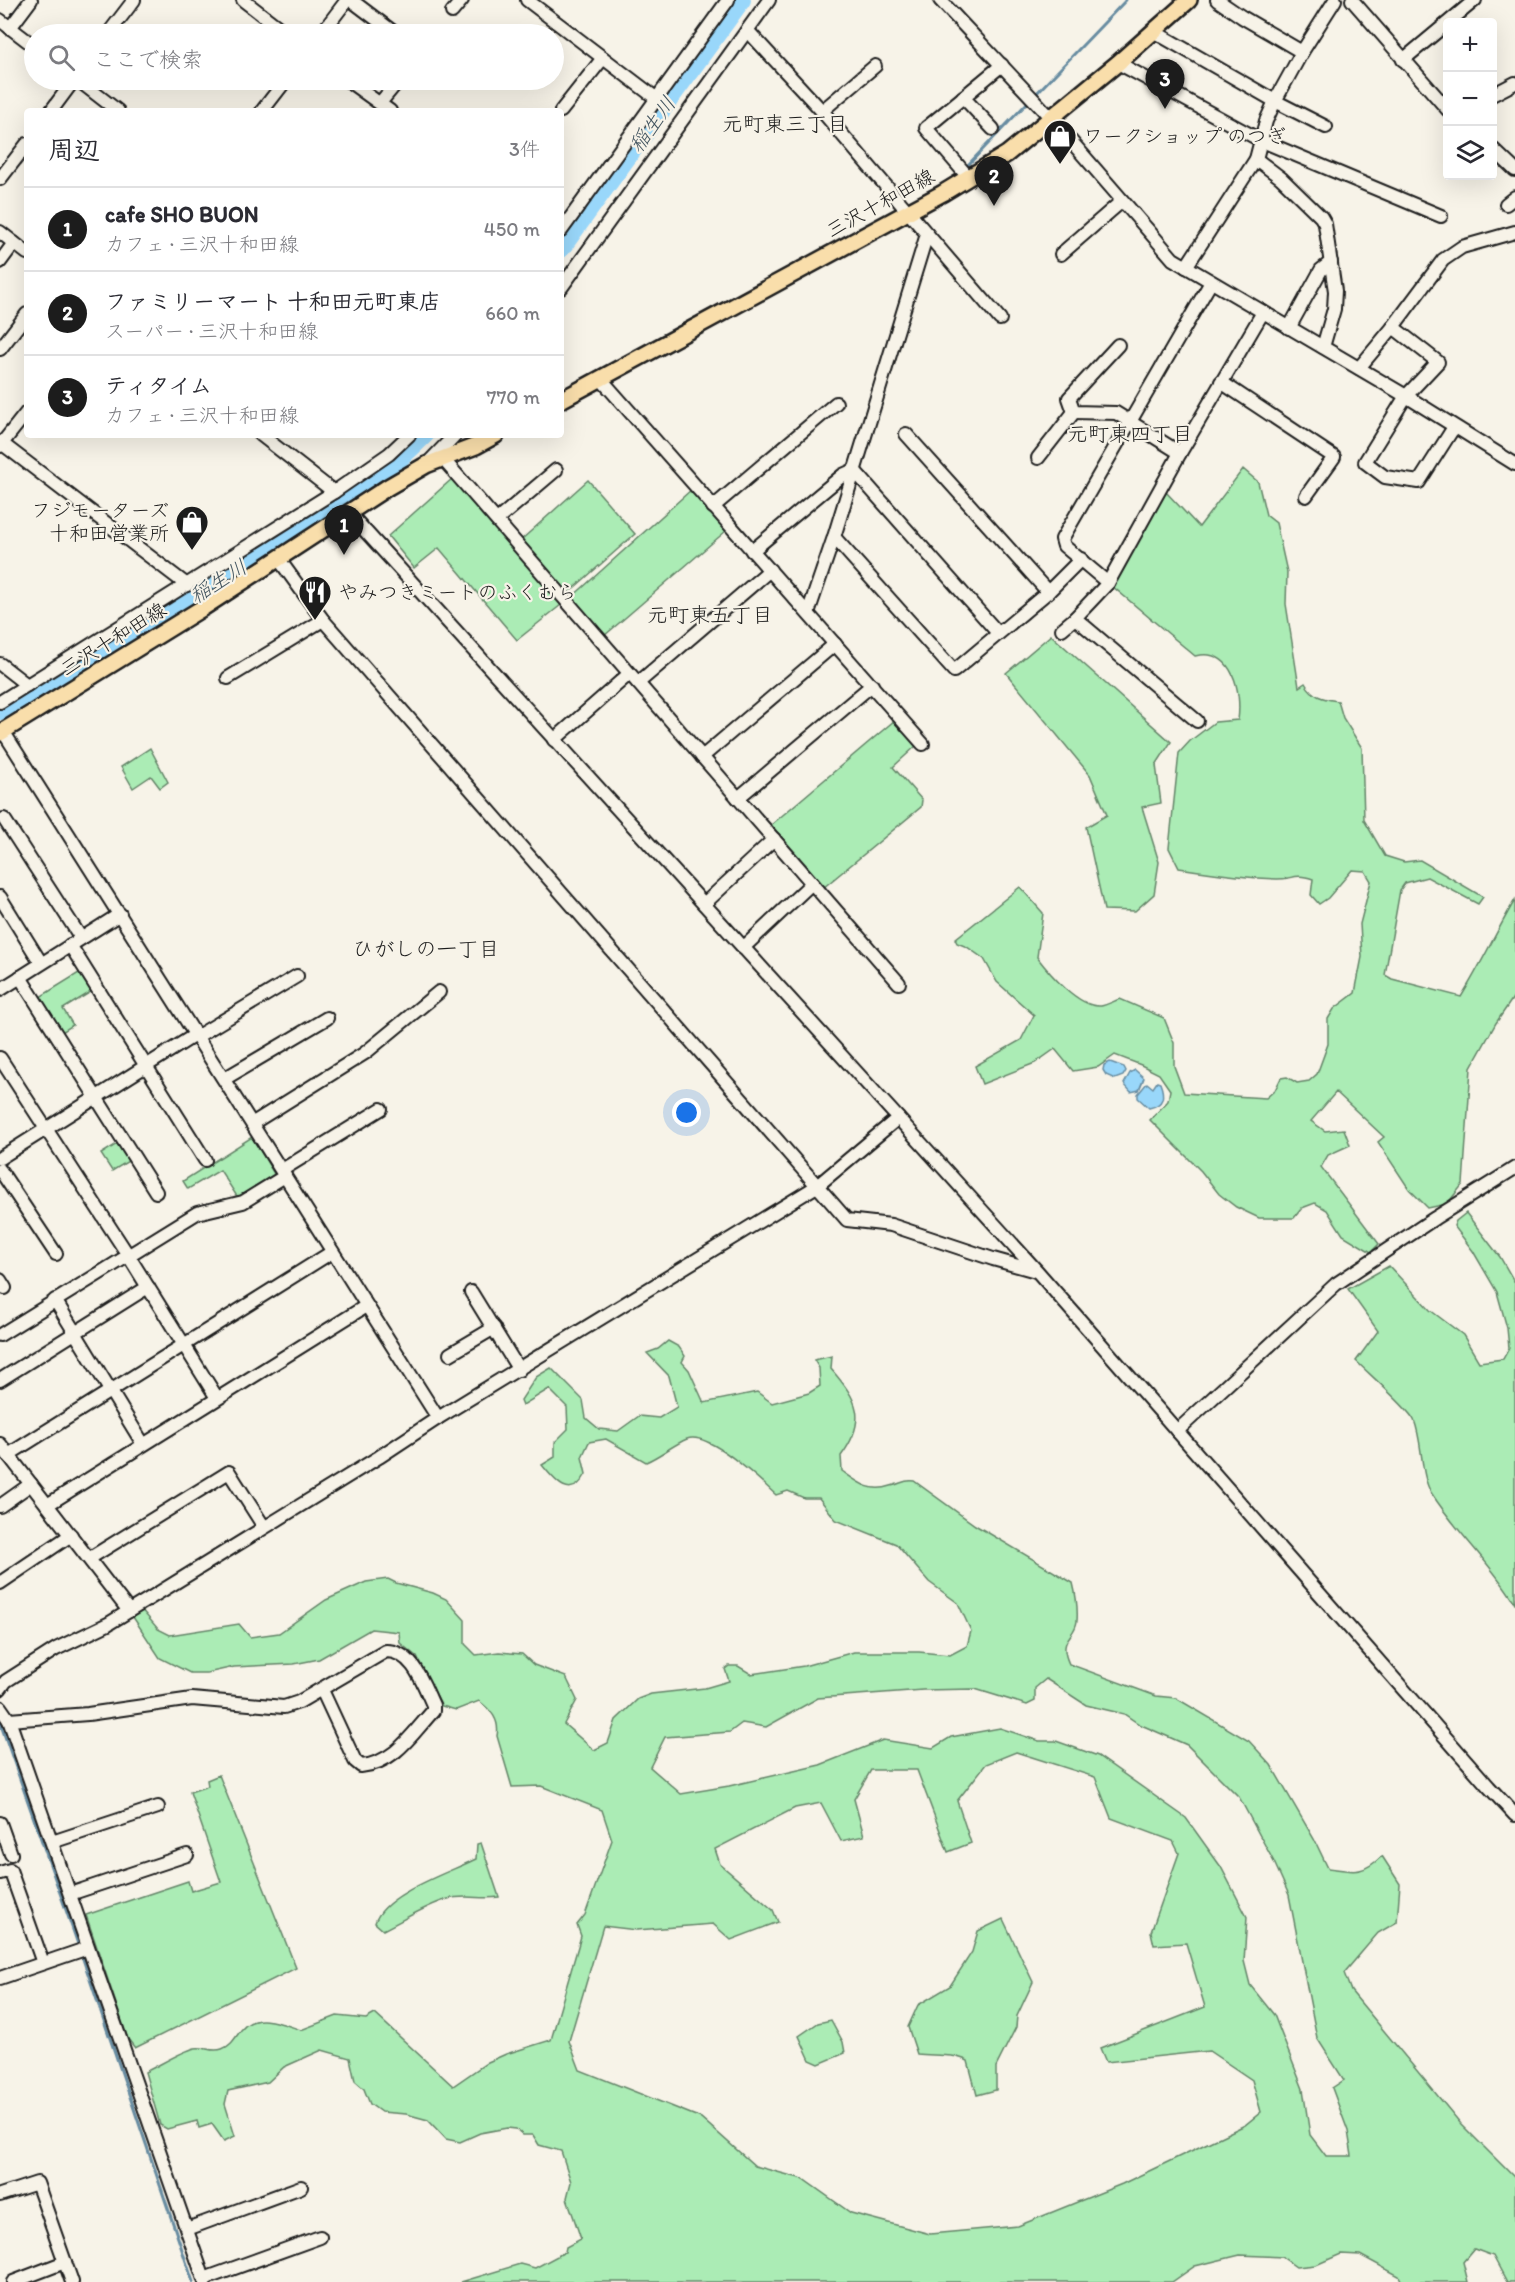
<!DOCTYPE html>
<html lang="ja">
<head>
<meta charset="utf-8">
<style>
	body { margin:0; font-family:Itim,"Klee One",sans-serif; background:#f2f2f3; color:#2b2b33 }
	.controls { position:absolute; right:18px; top:18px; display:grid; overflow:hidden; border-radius:6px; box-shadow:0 6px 24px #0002 }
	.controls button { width:54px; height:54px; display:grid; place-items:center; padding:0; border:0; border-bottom:2px solid #e1e1e2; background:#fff; color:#2b2b33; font:30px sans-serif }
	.you { position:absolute; left:687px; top:1113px; width:21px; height:21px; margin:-15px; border:4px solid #fff; border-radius:50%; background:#1a73e8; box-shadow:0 0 0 9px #1a73e833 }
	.badge { display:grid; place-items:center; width:39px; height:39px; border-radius:50%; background:#1c1c1c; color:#fff; font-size:20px; font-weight:700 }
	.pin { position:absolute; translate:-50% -50px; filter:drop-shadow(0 2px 3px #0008) }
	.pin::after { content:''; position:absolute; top:32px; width:21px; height:18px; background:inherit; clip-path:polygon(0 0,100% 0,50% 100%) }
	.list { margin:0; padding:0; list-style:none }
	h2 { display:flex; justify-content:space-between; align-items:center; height:78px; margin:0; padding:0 24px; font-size:26px }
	h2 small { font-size:20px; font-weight:400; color:#7c7c81 }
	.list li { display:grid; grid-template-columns:39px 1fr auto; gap:18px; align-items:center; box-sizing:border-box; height:84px; padding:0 24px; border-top:2px solid #e1e1e2 }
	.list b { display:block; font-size:22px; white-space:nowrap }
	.list p { margin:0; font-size:20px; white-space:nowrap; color:#7c7c81 }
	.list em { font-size:20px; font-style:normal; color:#7c7c81 }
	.icon { flex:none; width:33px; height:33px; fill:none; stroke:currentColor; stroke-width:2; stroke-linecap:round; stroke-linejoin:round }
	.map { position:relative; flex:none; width:1515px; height:2282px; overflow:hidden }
	.search { position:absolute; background:#fff; box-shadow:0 6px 24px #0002; left:24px; top:24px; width:540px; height:66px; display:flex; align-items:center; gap:15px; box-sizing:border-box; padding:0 21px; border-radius:33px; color:#7c7c81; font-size:22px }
	.panel { position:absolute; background:#fff; box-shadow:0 6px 24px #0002; left:24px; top:108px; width:540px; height:330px; border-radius:6px }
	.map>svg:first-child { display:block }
	.green { fill:#abecb5; stroke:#648468; stroke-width:1.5; fill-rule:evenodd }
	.water { fill:#99d7fa; stroke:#678ca1; stroke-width:1.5 }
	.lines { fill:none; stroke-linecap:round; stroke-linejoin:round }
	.stream { stroke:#678ca1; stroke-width:3 }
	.river { stroke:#99d7fa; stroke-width:18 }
	.minor-casing { stroke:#1c1c1c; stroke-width:16 }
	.major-casing { stroke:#1c1c1c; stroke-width:20 }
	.minor { stroke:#f7f3e8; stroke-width:12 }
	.major { stroke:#f9deab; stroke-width:15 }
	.labels { text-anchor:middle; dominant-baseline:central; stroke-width:4.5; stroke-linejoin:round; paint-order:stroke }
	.poi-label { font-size:20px; fill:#1c1c1c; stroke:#f7f3e8; text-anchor:start }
	.street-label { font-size:20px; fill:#1c1c1c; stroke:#f7f3e8 }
	.neighbourhood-label { font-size:21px; fill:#1c1c1c; stroke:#f7f3e8 }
	.water-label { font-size:21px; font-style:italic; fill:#42545f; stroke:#f7f3e8 }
</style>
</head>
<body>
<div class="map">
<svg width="1515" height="2282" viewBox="0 0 1515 2282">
	<rect width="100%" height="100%" fill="#f7f3e8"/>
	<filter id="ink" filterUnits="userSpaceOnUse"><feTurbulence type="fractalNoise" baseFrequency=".0167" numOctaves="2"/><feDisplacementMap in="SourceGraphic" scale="12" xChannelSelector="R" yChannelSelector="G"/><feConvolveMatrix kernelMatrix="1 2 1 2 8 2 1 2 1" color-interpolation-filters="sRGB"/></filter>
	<g filter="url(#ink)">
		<g class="green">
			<path d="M1243 469 1258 482 1266 515 1276 523 1287 572 1286 604 1299 687 1305 683C1313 697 1323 699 1338 701L1343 718 1362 748 1364 820 1385 856 1404 862 1420 860 1483 897 1478 904 1427 877 1405 883 1400 890 1385 975 1392 979 1461 997C1481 965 1496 932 1515 900V995L1496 1023 1471 1068 1463 1184 1447 1204 1428 1208 1409 1189 1378 1142 1384 1137 1336 1092 1311 1121 1325 1131 1344 1129 1350 1145 1328 1155 1321 1167 1379 1244 1371 1252 1343 1235 1327 1210 1315 1203 1302 1208 1294 1218H1259L1236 1207 1219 1194 1201 1171 1150 1120 1168 1101 1170 1090 1159 1074 1141 1065 1115 1055 1098 1067 1073 1071 1055 1049 1035 1063 982 1084 975 1066 1021 1040 1034 1015 997 982 984 959 967 947 957 943 955 939 1020 887 1043 913 1037 957C1049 973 1079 1008 1101 1006 1107 1005 1114 1001 1120 999L1164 1018 1174 1043V1066L1184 1093 1266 1098 1275 1090 1281 1078 1287 1077 1297 1083 1309 1081 1317 1074 1328 1044V1019L1334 1009 1355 993 1362 957 1360 924 1371 881 1365 871 1352 870 1328 898 1319 904 1311 895 1313 879C1294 873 1294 879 1277 879 1245 878 1211 873 1179 868L1169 848 1179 753 1190 741 1215 722 1238 720C1242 692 1233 647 1195 656L1112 586 1165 491 1199 527Z"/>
			<polygon points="453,478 561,605 517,640 439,548 414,568 388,536"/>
			<polygon points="588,480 635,534 566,595 521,540"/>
			<polygon points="692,489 726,531 604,636 571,598"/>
			<polygon points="1051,635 1171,742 1156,765 1161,803 1142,807 1159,862 1154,894 1135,911 1104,910 1086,827 1107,815 1090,775 1006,673"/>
			<polygon points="895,720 916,746 893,767 922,800 921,807 823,888 771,825"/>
			<polygon points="150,748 168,782 160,788 151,776 133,788 121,767"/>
			<polygon points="82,971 94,990 63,1009 73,1025 62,1032 40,997"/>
			<polygon points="252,1137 276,1177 238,1198 220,1170 188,1189 183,1181"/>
			<polygon points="120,1142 130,1160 112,1171 101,1154"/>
			<path d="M1466 1213 1500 1257 1515 1283V1603C1492 1564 1457 1533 1432 1494 1420 1476 1423 1442 1414 1420 1409 1409 1367 1372 1356 1361L1378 1331 1348 1289 1389 1266 1430 1310 1463 1335 1479 1362 1503 1359 1509 1348 1507 1328 1497 1292 1473 1251 1454 1226 1456 1221Z"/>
			<path d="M668 1341 679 1347 685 1356 682 1362 689 1370 704 1403 757 1392 772 1403 809 1393 820 1386 819 1368 814 1360 832 1356 831 1369C858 1400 868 1419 841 1456L842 1471C859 1483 870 1493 891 1486 901 1484 905 1479 914 1481L975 1525 1073 1583C1076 1595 1078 1608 1077 1621 1075 1638 1057 1638 1069 1664L1156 1696 1176 1698 1249 1741 1271 1765 1314 1839 1328 1868C1353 1871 1361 1876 1382 1856L1400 1884 1397 1922 1378 1933 1344 1973 1351 1991 1461 2124 1515 2178V2282H1507L1493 2256 1474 2249 1463 2262 1468 2282H1402L1399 2276 1360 2255 1341 2254 1316 2265 1296 2267 1282 2257 1240 2255 1195 2266 1172 2282H461L520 2264 535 2268 565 2252 566 2247 581 2239 567 2198 571 2182 561 2151 539 2145 533 2135H523L516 2129 507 2128 480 2133 460 2142 446 2139 428 2120 406 2114 381 2112 370 2104 364 2089 355 2081 350 2058 322 2050 284 2067 268 2082 228 2091 225 2104 235 2136 224 2141 212 2124 199 2128 197 2121 167 2129 160 2125 145 2072C160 2065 180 2052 195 2048 204 2046 212 2053 222 2049 231 2046 235 2038 241 2030 256 2011 283 2024 301 2030L337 2016 366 2019 375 2014 453 2086 488 2062 506 2054 551 2040 581 1936 577 1925 585 1915 612 1840 602 1810 541 1786 512 1787 497 1736C500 1720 491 1710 479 1701L456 1710 442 1706 417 1657 400 1643 399 1632 371 1629 319 1659 294 1664 234 1667 207 1673H190L160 1658 133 1617 140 1608 158 1629 170 1635 239 1624 250 1637 279 1633 326 1600 366 1582 388 1579 396 1583 433 1593 446 1599 465 1620V1644L476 1655 499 1652 522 1654 534 1665 566 1677 577 1700 564 1724 594 1750 608 1743 616 1720 638 1699 651 1694 705 1688 729 1681 725 1669 729 1666H738L751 1674 804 1666 854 1652H919L950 1655 967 1646 971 1631 958 1603 929 1582 896 1544 836 1520 819 1498H804L788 1491 776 1495C760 1480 708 1430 687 1439 673 1445 660 1456 646 1462L606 1439 589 1442 582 1457 586 1474C571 1502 555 1481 542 1465L555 1457V1442L568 1429 567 1407 549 1389 523 1405 521 1400 536 1377 551 1368 583 1400 586 1418 599 1429 618 1431 639 1416 659 1418 677 1407 669 1376 647 1353 658 1349ZM1046 1679 1086 1705 1124 1714 1139 1724 1187 1745 1239 1797 1274 1862 1289 1895 1317 2038 1344 2080 1332 2088 1348 2131 1352 2156H1326L1310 2135 1303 2089 1274 2015 1250 1985 1244 1961 1247 1917 1221 1867 1186 1818 1098 1756 1056 1741H1039L1000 1728 951 1737 933 1748 883 1740 820 1765 729 1786 681 1794 650 1767 665 1737 730 1732 742 1723 766 1727 818 1698 923 1690 975 1689 1027 1705 1035 1701V1688ZM1016 1752 1095 1777 1111 1818 1173 1841 1179 1853 1151 1932 1154 1945 1186 1943 1205 2007 1100 2048 1106 2062 1209 2051 1252 2080 1261 2112 1245 2125 1122 2184 1018 2226 930 2234 851 2213 803 2179 755 2166 701 2118 580 2070 569 2041 603 1926 637 1930 713 1924 731 1940 778 1922 773 1910 720 1864 715 1849 795 1808 821 1803 841 1841 864 1836 854 1799 871 1770H917L948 1852 971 1843 957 1801 986 1764Z"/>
			<polygon points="219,1775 296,1968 135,2048 128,2039 86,1915 188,1881 191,1891 221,1882 190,1792 208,1786 207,1780"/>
			<path d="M481 1843 499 1897C482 1900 465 1894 448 1899 427 1905 403 1920 383 1930L375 1923C383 1894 450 1872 476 1859L477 1844Z"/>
			<path d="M1003 1919 1033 1982 1017 2016 1016 2027 996 2067V2090L977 2095 968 2061C953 2053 934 2056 917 2054L908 2027 918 2005 950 1986 972 1952 978 1931Z"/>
			<polygon points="831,2020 843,2042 845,2053 819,2064 810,2060 799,2036 818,2023"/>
		</g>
		<g class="water">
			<polygon points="1110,1062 1124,1067 1126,1071 1123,1076 1115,1079 1106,1075 1103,1070 1104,1065"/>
			<polygon points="1135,1070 1144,1078 1139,1090 1131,1092 1124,1084 1130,1073"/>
			<path d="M1157 1082 1160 1083C1165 1096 1164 1105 1149 1108L1138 1098V1094L1147 1083 1153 1088Z"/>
		</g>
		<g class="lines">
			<g class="stream">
				<polyline points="1034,96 1126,0"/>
				<polyline points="966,167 1029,101"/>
				<polyline points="0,1722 79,1947"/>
				<polyline points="81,1953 193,2282"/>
			</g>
			<g class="river">
				<polyline points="561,249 742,0"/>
				<polyline points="0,711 75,666 137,632 172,607 355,494 381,477 425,435"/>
			</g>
			<defs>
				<g id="minor">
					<polyline points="243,0 287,34"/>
					<polyline points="351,0 396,34"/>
					<polyline points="527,0 657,99"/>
					<polyline points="940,0 1051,118 1173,259 1406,396 1515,464"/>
					<polyline points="1217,0 1242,17 1302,52"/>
					<polyline points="1352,0 1448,110"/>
					<polyline points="452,12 462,0"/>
					<polyline points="0,20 34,46"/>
					<polyline points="10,28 31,0"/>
					<polyline points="747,30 822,111 927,234 834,537"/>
					<polyline points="1153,31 1275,101 1326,127"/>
					<polyline points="108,34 134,0"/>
					<polyline points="321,34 347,0"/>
					<polyline points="1403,60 1475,0"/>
					<polyline points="1118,63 1260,140 1441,216"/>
					<polyline points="78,80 118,111"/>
					<polyline points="347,80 390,111"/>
					<polyline points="1492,95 1515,83"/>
					<polyline points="963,97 993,129"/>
					<polyline points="380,103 399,80"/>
					<polyline points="51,111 74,80"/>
					<polyline points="262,111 286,80"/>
					<polyline points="561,111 603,58"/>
					<polyline points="822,111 875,66"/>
					<polyline points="1492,148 1515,170"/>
					<polyline points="1256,159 1281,178 1321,217 1325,224 1335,291 1334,309 1323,347"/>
					<polyline points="969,178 926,128 1002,65"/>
					<polyline points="0,179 27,144"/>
					<polyline points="1506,204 1515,197"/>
					<polyline points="561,231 728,0"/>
					<polyline points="0,232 27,253"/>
					<polyline points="927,234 1000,319"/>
					<polyline points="1061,254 1122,201"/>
					<polyline points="0,262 14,243"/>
					<polyline points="1186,267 1256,159 1266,121 1275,101 1302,52 1335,0"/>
					<polyline points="1211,282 1062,539 1064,546 1108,583 1180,453 1263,312"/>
					<polyline points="561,288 769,0"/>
					<polyline points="1393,327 1443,260 1462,247 1515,232"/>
					<polyline points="1289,328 1321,270 1331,262"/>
					<polyline points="1118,345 1069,398 1074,412 1116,413 1180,453"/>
					<polyline points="0,349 27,314"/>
					<polyline points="1359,368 1393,327 1438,362 1406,396 1365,462 1385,477 1419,482 1454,427"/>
					<polyline points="601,379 923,744"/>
					<polyline points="1221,382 1334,457 1306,496"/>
					<polyline points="906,434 1048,592"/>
					<polyline points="261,435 334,492"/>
					<polyline points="0,442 187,585"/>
					<polyline points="0,446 27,412"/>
					<polyline points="1038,458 1074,412"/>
					<polyline points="443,459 899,983"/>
					<polyline points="429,462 455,435"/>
					<polyline points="713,507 836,403"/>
					<polyline points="348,512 1037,1271 1489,1787 1515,1815"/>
					<polyline points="497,520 556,470"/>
					<polyline points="752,551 843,475 854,470 998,633"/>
					<polyline points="278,558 323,620 847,1220 891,1225 993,1259 1036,1271"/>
					<polyline points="1108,583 1075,618 1197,721"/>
					<polyline points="808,613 834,537 954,671 1048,592 1081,559"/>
					<polyline points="1062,629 1075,618"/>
					<polyline points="0,664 27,685"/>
					<polyline points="228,678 323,620"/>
					<polyline points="638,683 770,570"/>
					<polyline points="0,702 334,492 389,454 409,435"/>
					<polyline points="3,731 438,1418"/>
					<polyline points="554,740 629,674"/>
					<polyline points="702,757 835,644"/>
					<polyline points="738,798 872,685"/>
					<polyline points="4,819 81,938"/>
					<polyline points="0,897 41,963"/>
					<polyline points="704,904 774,839"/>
					<polyline points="70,945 205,1160"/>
					<polyline points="743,948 812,883"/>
					<polyline points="20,977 156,1192"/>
					<polyline points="0,990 120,914"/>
					<polyline points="196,1037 297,976"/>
					<polyline points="0,1058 128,1255 217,1398"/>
					<polyline points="224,1079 327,1018"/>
					<polyline points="253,1123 365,1053 439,992"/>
					<polyline points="0,1158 195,1035"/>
					<polyline points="0,1170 56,1254"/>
					<polyline points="282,1170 381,1109"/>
					<polyline points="0,1280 5,1288"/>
					<polyline points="471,1292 519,1370"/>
					<polyline points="55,1300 143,1444"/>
					<polyline points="0,1335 197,1213 243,1202 285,1176"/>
					<polyline points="450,1354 494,1328"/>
					<polyline points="0,1380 148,1287"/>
					<polyline points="1177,1431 1336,1284 1435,1218 1515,1168"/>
					<polyline points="0,1444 129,1611"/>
					<polyline points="8,1455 332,1252"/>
					<polyline points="47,1505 366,1306"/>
					<polyline points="0,1506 31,1484"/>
					<polyline points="90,1558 229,1472 264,1527"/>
					<polyline points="0,1583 71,1535"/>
					<polyline points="0,1689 6,1681 56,1649 108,1624 379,1457 438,1418 817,1186 898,1118"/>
					<polyline points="0,1707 9,1720 205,2282"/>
					<path d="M9 1720 88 1714 192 1699 284 1707 299 1702 386 1651C413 1651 423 1684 433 1705V1711C412 1734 395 1763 361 1766L355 1761 322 1690"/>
					<polyline points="0,1823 11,1854"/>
					<polyline points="52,1842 158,1807"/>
					<polyline points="0,1873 10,1870 43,1963"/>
					<polyline points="70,1894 187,1855"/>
					<polyline points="0,1978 88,1948"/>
					<polyline points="0,2195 37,2183 72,2282"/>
					<polyline points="187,2229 301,2187"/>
					<polyline points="204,2279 320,2237"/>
					<polyline points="13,2282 65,2262"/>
				</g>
				<g id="major">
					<polyline points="561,400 943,193 1007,154 1118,63 1189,0"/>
					<polyline points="0,733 204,607 388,487 426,465 476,446 496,435"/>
				</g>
			</defs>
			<use href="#minor" class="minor-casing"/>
			<use href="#major" class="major-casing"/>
			<use href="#minor" class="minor"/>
			<use href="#major" class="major"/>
		</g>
	</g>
	<defs>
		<symbol id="shop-pin" viewBox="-11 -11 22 30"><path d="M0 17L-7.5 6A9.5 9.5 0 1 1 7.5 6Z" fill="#1c1c1c" stroke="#f7f3e8"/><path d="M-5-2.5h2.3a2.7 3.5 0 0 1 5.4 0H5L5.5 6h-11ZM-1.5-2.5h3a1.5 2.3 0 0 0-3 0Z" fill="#fff"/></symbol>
		<symbol id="restaurant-pin" viewBox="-11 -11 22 30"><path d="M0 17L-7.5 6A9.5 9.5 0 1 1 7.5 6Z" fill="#1c1c1c" stroke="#f7f3e8"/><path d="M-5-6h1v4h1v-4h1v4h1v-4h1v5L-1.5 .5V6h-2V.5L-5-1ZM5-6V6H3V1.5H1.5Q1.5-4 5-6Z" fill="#fff"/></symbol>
	</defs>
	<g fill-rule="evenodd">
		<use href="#shop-pin" x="1041" y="117" width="38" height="52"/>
		<use href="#shop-pin" x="173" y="503" width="38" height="52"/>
		<use href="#restaurant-pin" x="296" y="573" width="38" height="52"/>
	</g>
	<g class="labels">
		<g class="poi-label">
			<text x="1083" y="136">ワークショップ のつぎ</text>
			<text x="169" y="510" text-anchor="end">フジモーターズ<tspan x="169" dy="23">十和田営業所</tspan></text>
			<text x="338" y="592">やみつきミートのふくむら</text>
		</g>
		<g class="street-label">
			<text transform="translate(880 203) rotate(-29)">三沢十和田線</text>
			<text transform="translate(113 639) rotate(-32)">三沢十和田線</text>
		</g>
		<g class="neighbourhood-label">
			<text x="785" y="123">元町東三丁目</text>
			<text x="1130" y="433">元町東四丁目</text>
			<text x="710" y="614">元町東五丁目</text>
			<text x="426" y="948">ひがしの一丁目</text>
		</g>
		<g class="water-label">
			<text transform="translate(652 124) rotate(-54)">稲生川</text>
			<text transform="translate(218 581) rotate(-32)">稲生川</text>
		</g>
	</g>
</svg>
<div class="controls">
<button>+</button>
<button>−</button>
<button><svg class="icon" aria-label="layers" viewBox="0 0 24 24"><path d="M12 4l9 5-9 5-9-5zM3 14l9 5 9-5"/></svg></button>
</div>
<div class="you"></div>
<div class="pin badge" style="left:344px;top:555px">1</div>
<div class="pin badge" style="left:994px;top:206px">2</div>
<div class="pin badge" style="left:1165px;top:109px">3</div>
<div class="search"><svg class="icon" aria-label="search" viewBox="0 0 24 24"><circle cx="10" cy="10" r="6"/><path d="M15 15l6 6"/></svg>ここで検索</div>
<section class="panel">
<h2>周辺<small>3件</small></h2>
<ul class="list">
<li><span class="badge">1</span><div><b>cafe SHO BUON</b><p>カフェ · 三沢十和田線</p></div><em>450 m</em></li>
<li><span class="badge">2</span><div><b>ファミリーマート 十和田元町東店</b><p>スーパー · 三沢十和田線</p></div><em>660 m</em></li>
<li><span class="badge">3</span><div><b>ティタイム</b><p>カフェ · 三沢十和田線</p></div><em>770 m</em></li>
</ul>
</section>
</div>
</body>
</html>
